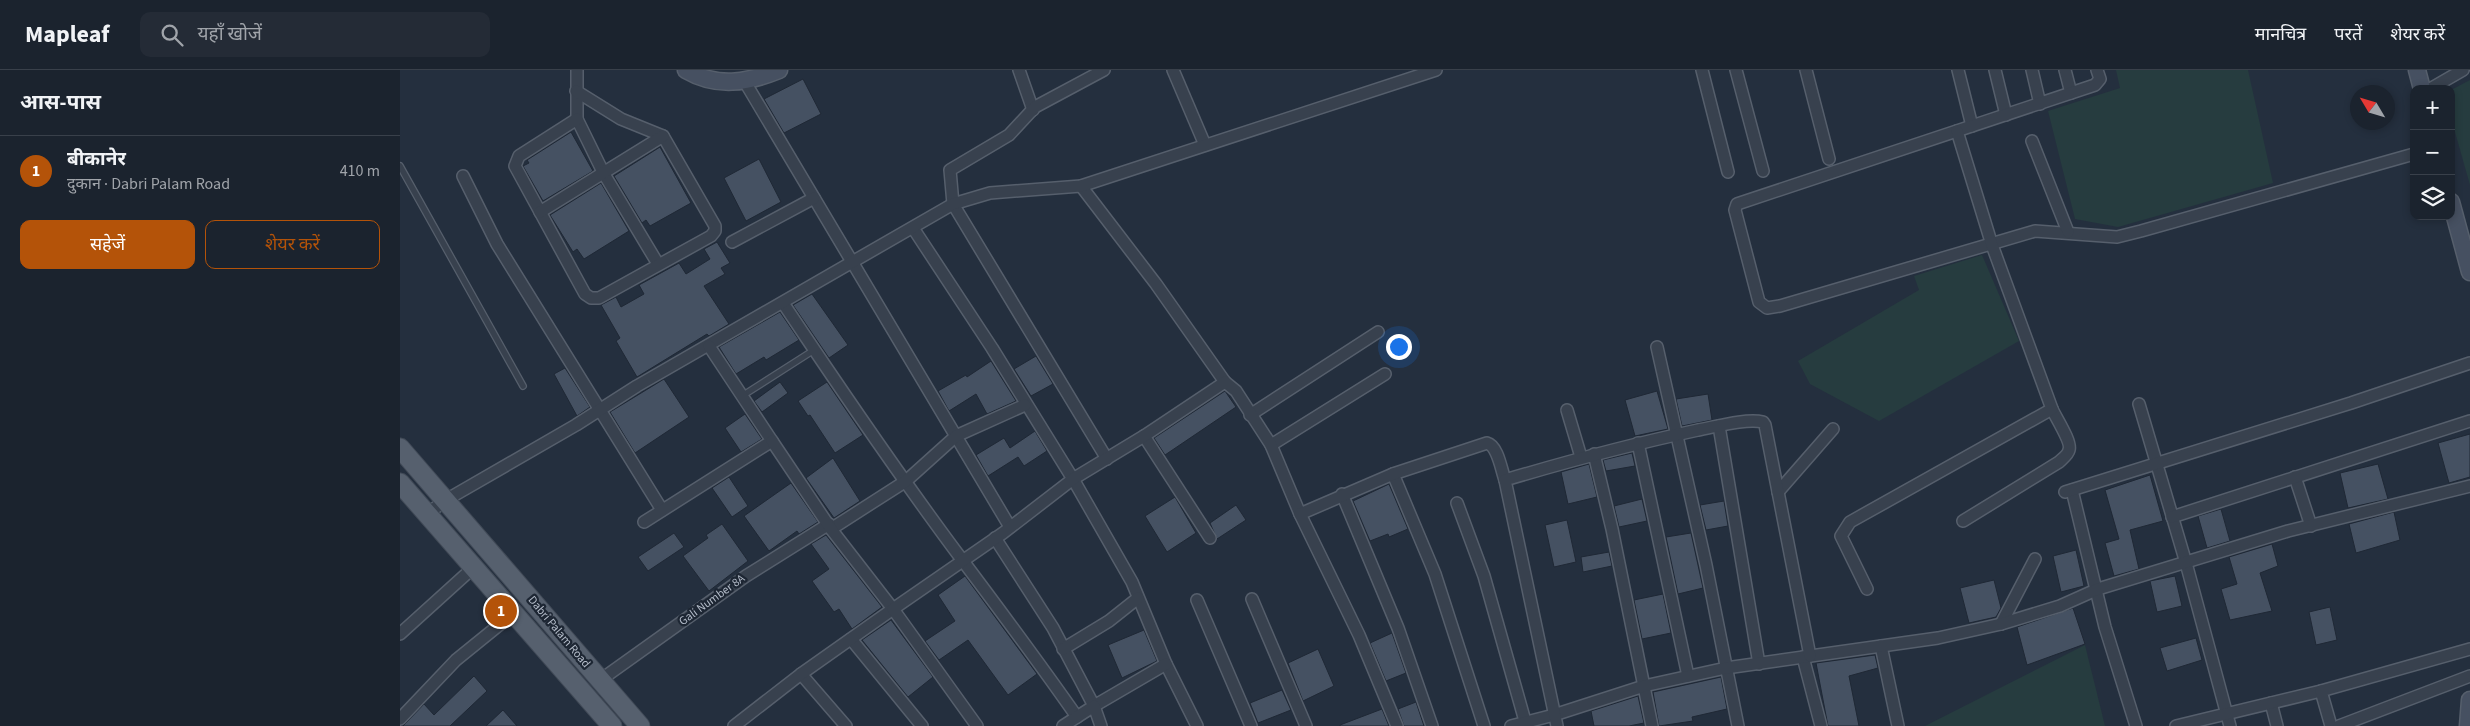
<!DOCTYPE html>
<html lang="hi">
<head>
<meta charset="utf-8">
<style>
	body { margin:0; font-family:"Source Sans 3","Noto Sans Devanagari",sans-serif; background:#242b36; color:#f1f3f6 }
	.controls { position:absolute; right:15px; top:15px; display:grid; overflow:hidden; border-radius:10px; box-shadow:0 2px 8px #0003 }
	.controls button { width:45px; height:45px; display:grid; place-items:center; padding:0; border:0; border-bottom:1px solid #39404a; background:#1b232e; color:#f1f3f6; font:25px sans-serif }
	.compass { position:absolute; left:1950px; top:15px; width:45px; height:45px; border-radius:50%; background:#1b232e; box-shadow:0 2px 8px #0003; rotate:308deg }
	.you { position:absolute; left:998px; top:276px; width:18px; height:18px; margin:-12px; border:4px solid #fff; border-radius:50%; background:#1a73e8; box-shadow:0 0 0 8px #1a73e833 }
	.badge { display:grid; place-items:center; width:32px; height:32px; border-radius:50%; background:#b45309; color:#fff; font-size:16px; font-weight:700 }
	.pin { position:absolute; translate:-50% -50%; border:2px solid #fff; box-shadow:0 1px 5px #0006 }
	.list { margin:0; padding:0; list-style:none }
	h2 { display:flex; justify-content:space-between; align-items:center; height:65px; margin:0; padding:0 20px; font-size:21px }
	h2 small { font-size:16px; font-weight:400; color:#a0a4aa }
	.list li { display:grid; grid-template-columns:32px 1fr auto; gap:15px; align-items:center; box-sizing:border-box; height:70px; padding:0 20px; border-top:1px solid #39404a }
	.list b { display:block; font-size:19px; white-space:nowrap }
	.list p { margin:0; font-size:16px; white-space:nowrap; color:#a0a4aa }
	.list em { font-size:16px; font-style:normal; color:#a0a4aa }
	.actions { display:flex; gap:10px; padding:15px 20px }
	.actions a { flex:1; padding:11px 0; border:1px solid #b45309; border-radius:10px; text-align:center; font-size:18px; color:#b45309 }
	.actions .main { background:#b45309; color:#fff }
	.icon { flex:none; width:28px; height:28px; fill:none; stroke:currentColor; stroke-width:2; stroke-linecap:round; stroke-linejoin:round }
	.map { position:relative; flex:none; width:2070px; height:656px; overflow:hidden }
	header { display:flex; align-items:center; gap:30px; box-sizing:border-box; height:70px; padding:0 25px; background:#1b232e; border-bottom:1px solid #39404a }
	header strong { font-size:24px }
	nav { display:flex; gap:28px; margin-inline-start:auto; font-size:18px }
	.search { width:350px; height:45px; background:#242b36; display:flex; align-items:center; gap:12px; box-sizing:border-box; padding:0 18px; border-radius:10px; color:#a0a4aa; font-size:19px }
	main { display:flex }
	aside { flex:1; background:#1b232e }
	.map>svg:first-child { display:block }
	.green { fill:#263c3f }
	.building { fill:#455162; stroke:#1f2835 }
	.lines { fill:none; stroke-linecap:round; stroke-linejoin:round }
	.lane-casing { stroke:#565f6c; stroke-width:8 }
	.street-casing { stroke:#565f6c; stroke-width:14 }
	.secondary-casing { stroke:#565f6c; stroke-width:19 }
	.primary-casing { stroke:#414a57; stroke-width:21 }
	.lane { stroke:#38414e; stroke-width:5.5 }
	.street { stroke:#38414e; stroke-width:11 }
	.secondary { stroke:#465061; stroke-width:16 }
	.primary { stroke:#56606e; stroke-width:19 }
	.labels { text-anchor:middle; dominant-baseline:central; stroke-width:4.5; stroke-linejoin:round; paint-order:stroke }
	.street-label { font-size:12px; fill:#b4bcc9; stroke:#1d2633 }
</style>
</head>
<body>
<header>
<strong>Mapleaf</strong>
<div class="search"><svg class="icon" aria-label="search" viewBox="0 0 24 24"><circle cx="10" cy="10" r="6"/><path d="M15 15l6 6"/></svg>यहाँ खोजें</div>
<nav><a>मानचित्र</a><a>परतें</a><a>शेयर करें</a></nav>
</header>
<main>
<aside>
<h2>आस-पास<small></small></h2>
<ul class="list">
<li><span class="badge">1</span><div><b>बीकानेर</b><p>दुकान · Dabri Palam Road</p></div><em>410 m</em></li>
</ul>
<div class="actions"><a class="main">सहेजें</a><a>शेयर करें</a></div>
</aside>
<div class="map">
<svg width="2070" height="656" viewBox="0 0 2070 656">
	<rect width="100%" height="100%" fill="#242f3e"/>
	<g class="green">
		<polygon points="1716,0 1848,0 1873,113 1718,157 1675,149 1648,41 1720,18"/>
		<polygon points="2070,10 2070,115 2051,48 2051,20"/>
		<polygon points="1582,185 1619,271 1479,351 1410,314 1398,291 1519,220 1514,206"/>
		<polygon points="1685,575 1705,656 1525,656"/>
	</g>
	<g class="building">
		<polygon points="403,9 421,44 384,63 364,29"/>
		<polygon points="171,62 193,101 143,131 123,96 129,93 127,90"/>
		<polygon points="260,77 291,133 250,156 246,150 242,153 214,106"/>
		<polygon points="359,89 381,132 346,151 324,108"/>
		<polygon points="201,113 229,161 184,189 177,179 173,182 150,145"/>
		<polygon points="317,172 330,193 321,198 325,204 304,216 329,254 309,266 307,264 237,307 216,271 220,268 201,235 216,227 221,237 244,224 239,215 279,193 286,204 310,189 304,179"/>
		<polygon points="412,224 448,275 429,288 393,235"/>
		<polygon points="380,242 399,270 366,290 364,287 336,304 319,277"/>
		<polygon points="636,286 653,314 631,326 614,299"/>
		<polygon points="591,291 616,331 587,344 576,324 549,341 538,321 566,305 567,307"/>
		<polygon points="165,298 190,337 177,346 154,304"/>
		<polygon points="264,309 289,347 235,383 210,342"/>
		<polygon points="380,312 388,323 362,342 354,331"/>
		<polygon points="427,312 463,365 435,383 410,345 408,346 398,331"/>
		<polygon points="825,321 836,337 765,385 754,368"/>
		<polygon points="1257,321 1268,359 1235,366 1225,330"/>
		<polygon points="1308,324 1312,350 1282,356 1276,329"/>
		<polygon points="345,344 362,369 341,382 325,358"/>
		<polygon points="635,361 647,381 624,396 618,387 588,406 576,385 604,368 610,378"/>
		<polygon points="2070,364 2070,407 2049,413 2038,373"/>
		<polygon points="1232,383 1235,396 1206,401 1203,390"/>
		<polygon points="433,388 460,431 434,448 406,408"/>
		<polygon points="1189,394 1197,427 1168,434 1161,402"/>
		<polygon points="1978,394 1988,429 1948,438 1940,403"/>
		<polygon points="1750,405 1763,451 1730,460 1739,499 1714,506 1705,473 1719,469 1705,420"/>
		<polygon points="329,407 348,436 332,447 312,418"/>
		<polygon points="391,413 418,452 399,464 397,461 369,481 344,446"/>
		<polygon points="989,414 1008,459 989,467 988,464 970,471 953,431"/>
		<polygon points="775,427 796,463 767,482 745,446"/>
		<polygon points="1242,429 1247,451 1219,457 1214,436"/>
		<polygon points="1324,431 1328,456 1306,460 1300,435"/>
		<polygon points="836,435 846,450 817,469 810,453"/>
		<polygon points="1821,439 1830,471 1807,478 1798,446"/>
		<polygon points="1994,442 2000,470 1956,483 1949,454"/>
		<polygon points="1167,450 1176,492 1154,497 1145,455"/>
		<polygon points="322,454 348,491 309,521 283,486 308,468 306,465"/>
		<polygon points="274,463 284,477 248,501 238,487"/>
		<polygon points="1291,463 1303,518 1278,524 1266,467"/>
		<polygon points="426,465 482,537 452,559 439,539 434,542 412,511 429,499 411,474"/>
		<polygon points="1872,474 1878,496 1860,503 1872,541 1830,550 1821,519 1837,514 1829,487"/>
		<polygon points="1676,480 1684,516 1661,522 1653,486"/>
		<polygon points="1209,482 1212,496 1183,502 1181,487"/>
		<polygon points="565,506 637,604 608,625 568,570 539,590 525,571 555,551 538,525"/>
		<polygon points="1775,506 1782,536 1757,542 1750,511"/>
		<polygon points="1594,510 1601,538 1596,547 1569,553 1560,518"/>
		<polygon points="1263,524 1271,563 1242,569 1234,530"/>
		<polygon points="1930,537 1937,570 1916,575 1909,542"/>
		<polygon points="1673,538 1685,574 1627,595 1617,557"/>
		<polygon points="491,550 533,607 508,627 462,570"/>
		<polygon points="744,560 757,591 722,608 708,575"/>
		<polygon points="992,563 1006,603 986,611 970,573"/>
		<polygon points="1796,568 1802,590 1767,601 1760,578"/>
		<polygon points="918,579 934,616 903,631 888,593"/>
		<polygon points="1475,585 1478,598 1449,606 1459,656 1428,656 1416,593"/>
		<polygon points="74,606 87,621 50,656 3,656 24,634 34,645"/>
		<polygon points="1321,607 1327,639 1292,647 1293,651 1259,656 1253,622"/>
		<polygon points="882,620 891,640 858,653 850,633"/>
		<polygon points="1238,626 1244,653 1229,656 1194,656 1191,641"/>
		<polygon points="1016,632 1024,656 1004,656 998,639"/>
		<polygon points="982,639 989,656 940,656 940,655"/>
		<polygon points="103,640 117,656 86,656"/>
	</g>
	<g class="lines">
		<defs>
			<g id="lane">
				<polyline points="0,96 123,316"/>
				<polyline points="342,326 414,280"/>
			</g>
			<g id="street">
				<polyline points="177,0 177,49 204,104 258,194"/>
				<polyline points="619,0 633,40"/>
				<polyline points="704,0 635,37 609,65 550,100 553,134 707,389"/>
				<polyline points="773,0 805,75"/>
				<polyline points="1302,0 1328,102"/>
				<polyline points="1336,0 1363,101"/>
				<polyline points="1406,0 1429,89"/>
				<polyline points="1558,0 1572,56"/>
				<polyline points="1595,0 1606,45"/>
				<polyline points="1632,0 1640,34"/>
				<polyline points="1665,0 1671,23"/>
				<polyline points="1697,0 1700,9 1695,15 1337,134 1335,140 1359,232 1367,238 1380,236 1635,161 1717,167 1741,161 2014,84"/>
				<polyline points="345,12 610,457"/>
				<polyline points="2030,19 2063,0"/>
				<polyline points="176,21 221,49 263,66 315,156 315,161 311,166 199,228 191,228 185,224 115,96 119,86 177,49"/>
				<polyline points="1632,71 1668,162"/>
				<polyline points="63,106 97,174 262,440"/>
				<polyline points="681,116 756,214 825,312"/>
				<polyline points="140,142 263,66"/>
				<polyline points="513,158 592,278 673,409 732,512 766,594 797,656"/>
				<polyline points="332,172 414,128"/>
				<path d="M383 233C441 320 500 407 563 491 602 543 640 594 677 647"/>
				<polyline points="1257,277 1306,495 1338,656"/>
				<polyline points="1739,334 1786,493 1830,656"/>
				<polyline points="1167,340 1181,387"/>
				<polyline points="850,345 978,262"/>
				<polyline points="1319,356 1359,594"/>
				<polyline points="744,366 810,468"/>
				<polyline points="1238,373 1288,606"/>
				<polyline points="871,375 985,304"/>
				<polyline points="1194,384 1212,459 1252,656"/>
				<polyline points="993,404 1035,504 1084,656"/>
				<polyline points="1895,407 1911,456"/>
				<polyline points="1672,420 1705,557 1736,656"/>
				<polyline points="1378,422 1433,359"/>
				<polyline points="1665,422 1951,333 2070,293"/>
				<polyline points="942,424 998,558 1032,656"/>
				<polyline points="1057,433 1084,506 1125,651"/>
				<polyline points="27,444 46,430 176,355 237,316 553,134 590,123 681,116 1036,0"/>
				<polyline points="1772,447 2070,351"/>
				<path d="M1563 451 1659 392C1662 389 1668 385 1669 380 1672 372 1656 348 1652 339"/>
				<polyline points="244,452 372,371 309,276"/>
				<polyline points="431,459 506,411 556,366 625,335"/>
				<polyline points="595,468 653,558 694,636 766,594"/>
				<polyline points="1467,519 1441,466 1450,452 1652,339 1592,175 1557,61"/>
				<polyline points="852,529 906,656"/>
				<polyline points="797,530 851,656"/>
				<polyline points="1601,554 1635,489"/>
				<polyline points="0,564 74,497"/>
				<polyline points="451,569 522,656"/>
				<polyline points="1481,576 1498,656"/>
				<polyline points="663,579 709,551 738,528"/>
				<polyline points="1403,587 1421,656"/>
				<polyline points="401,604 446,656"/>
				<polyline points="199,611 346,506 429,454"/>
				<polyline points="1871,633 1877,656"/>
				<polyline points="0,649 56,590 114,543"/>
				<polyline points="334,656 401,604 493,539 431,459 372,371"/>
				<polyline points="577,656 493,539 603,463 673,409 744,366 825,312 836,321 871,375 900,444"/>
				<polyline points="663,656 694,636 701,656"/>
				<path d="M997 656 959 565 900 444 993 404 1087 373C1098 376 1101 399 1105 410"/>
				<polyline points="1111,656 1154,645 1244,616 1326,598 1538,568 1601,554 1660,536 1698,519 1888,461 2070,416"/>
				<path d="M1157 656 1105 410C1169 391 1233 374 1298 360 1315 357 1346 348 1363 352L1365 355 1410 586"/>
				<polyline points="1776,656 1921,621"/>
				<polyline points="1931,656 1921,621 2070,579"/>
				<polyline points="1939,656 2070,606"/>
			</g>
			<g id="secondary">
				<path d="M286 0C317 18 347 13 379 0"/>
				<polyline points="2017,0 2022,19"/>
				<polyline points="2051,132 2070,202"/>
				<polyline points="2068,656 2070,630"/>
			</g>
			<g id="primary">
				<polyline points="0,378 240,656"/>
				<polyline points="0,413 212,656"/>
			</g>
		</defs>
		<use href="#lane" class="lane-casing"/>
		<use href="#street" class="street-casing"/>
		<use href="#secondary" class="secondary-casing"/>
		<use href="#primary" class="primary-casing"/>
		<use href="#lane" class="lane"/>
		<use href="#street" class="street"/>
		<use href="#secondary" class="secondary"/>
		<use href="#primary" class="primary"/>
	</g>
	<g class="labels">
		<g class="street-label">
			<text transform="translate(312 530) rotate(-36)">Gali Number 8A</text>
			<text transform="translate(159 562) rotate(50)">Dabri Palam Road</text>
		</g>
	</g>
</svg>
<div class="controls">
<button>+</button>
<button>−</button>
<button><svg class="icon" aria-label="layers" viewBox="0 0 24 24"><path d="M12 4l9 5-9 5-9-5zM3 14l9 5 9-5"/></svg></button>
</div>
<svg class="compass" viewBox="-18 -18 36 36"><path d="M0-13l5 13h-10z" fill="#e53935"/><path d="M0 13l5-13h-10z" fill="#a0a4aa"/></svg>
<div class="you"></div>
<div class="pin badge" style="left:101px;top:541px">1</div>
</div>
</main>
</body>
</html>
